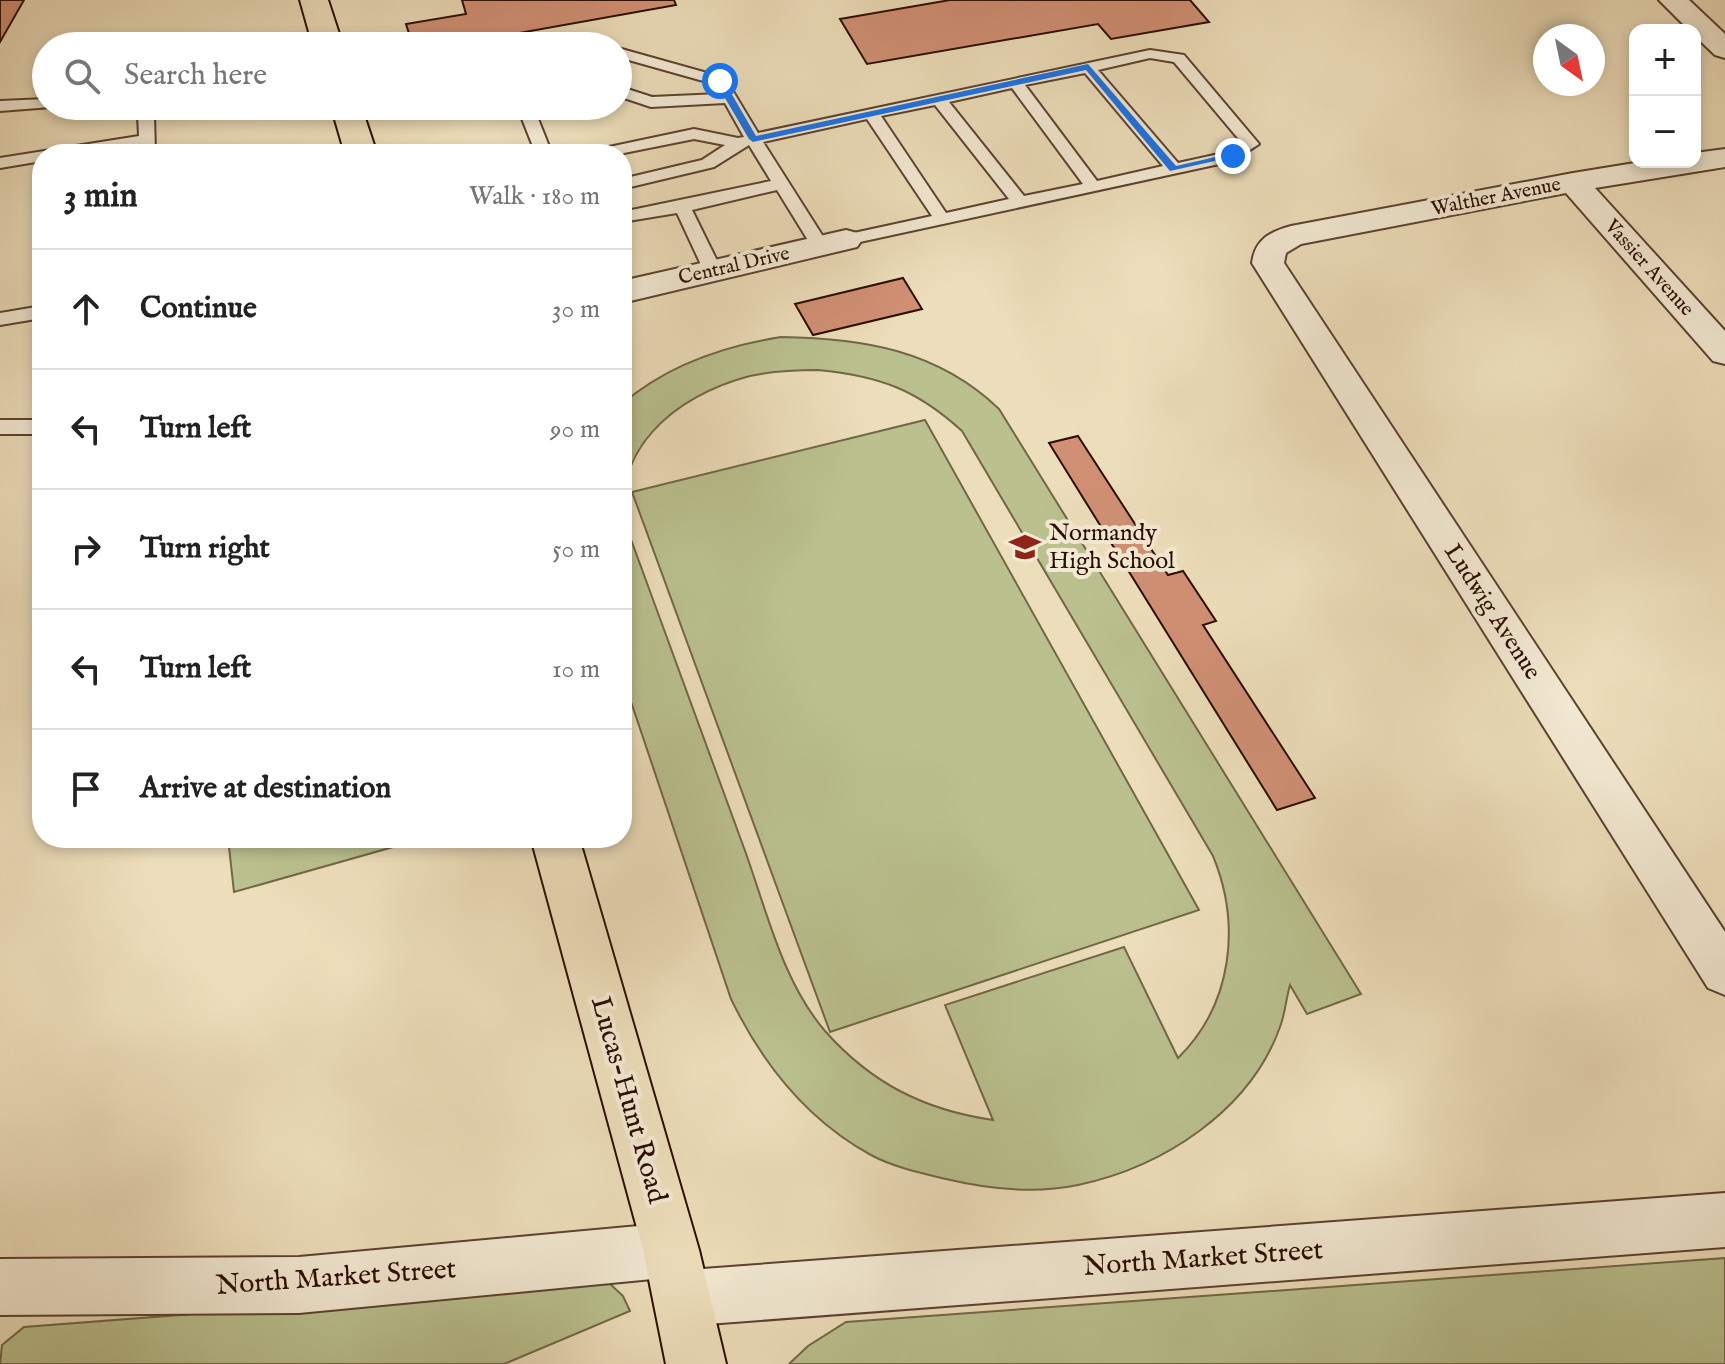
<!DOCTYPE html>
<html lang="en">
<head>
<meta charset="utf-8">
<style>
	body { margin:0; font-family:"IM FELL English",serif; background:#f2f2f2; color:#222 }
	.controls { position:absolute; right:24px; top:24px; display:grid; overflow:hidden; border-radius:16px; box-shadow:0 4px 12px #0003 }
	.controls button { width:72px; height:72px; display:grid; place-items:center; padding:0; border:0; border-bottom:2px solid #e0e0e0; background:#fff; color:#222; font:40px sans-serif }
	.compass { position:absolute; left:1533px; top:24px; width:72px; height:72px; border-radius:50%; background:#fff; box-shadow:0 4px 12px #0003; rotate:147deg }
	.stop { position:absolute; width:24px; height:24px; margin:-18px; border:6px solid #1a73e8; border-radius:50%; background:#fff }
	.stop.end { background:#1a73e8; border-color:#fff; box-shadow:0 2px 8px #0008 }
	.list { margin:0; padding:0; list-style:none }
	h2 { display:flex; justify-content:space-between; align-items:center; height:104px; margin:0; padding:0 32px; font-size:34px }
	h2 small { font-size:26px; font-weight:400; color:#767676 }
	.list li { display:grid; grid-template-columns:52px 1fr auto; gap:24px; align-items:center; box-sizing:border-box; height:120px; padding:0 32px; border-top:2px solid #e0e0e0 }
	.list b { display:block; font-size:30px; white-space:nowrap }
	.list em { font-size:26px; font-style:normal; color:#767676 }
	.icon { flex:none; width:44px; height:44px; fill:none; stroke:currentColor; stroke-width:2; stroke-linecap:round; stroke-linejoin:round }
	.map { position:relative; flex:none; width:1725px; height:1364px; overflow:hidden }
	.search { position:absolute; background:#fff; box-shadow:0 4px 12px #0003; left:32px; top:32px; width:600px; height:88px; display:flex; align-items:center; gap:20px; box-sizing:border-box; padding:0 28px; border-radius:44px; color:#767676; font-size:30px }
	.panel { position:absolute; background:#fff; box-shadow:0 4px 12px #0003; left:32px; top:144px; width:600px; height:704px; border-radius:32px }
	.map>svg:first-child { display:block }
	.green { fill:#bac18f; stroke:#726748; stroke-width:2; fill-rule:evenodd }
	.building { fill:#d19074; stroke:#2a0d02; stroke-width:2 }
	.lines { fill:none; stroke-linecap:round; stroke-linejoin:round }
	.service-casing { stroke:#5b4130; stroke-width:4 }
	.minor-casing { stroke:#5b4130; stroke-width:4 }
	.primary-casing { stroke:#2a0d02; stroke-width:4 }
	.service { fill:#f3ead3; fill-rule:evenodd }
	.minor { fill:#f3ead3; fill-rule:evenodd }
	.primary { fill:#eddebb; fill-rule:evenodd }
	.route { fill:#1a73e8 }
	.labels { text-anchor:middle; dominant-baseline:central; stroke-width:8; stroke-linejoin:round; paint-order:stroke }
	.far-street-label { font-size:20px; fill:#2a0d02; stroke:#f3ead3 }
	.poi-label { font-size:24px; fill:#2a0d02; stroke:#f3ead3; text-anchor:start }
	.street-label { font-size:24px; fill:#2a0d02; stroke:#f3ead3 }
	.near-street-label { font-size:28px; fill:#2a0d02; stroke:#f3ead3 }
</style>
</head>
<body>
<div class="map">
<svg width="1725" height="1364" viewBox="0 0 1725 1364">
	<rect width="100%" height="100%" fill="#eddebb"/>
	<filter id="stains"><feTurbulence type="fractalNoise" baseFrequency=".0025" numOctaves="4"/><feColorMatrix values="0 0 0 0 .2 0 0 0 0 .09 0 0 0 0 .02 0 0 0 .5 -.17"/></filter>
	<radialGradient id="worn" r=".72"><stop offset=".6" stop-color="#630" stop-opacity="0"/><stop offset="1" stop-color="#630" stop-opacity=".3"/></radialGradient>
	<g class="green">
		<path d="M781 337C862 338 938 350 999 409L1361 994 1307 1014 1290 985C1286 999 1285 1014 1280 1027 1250 1111 1163 1167 1078 1185 1035 1194 988 1189 946 1179 921 1173 893 1167 871 1155 807 1120 762 1063 731 999L622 675V404C666 366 724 346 781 337ZM818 370C879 376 916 389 962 431L1213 856C1241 924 1233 1004 1178 1058L1124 947 945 1005 993 1120C924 1110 871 1083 825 1031 782 981 766 908 744 848 705 744 667 639 629 534 605 452 676 395 750 376 772 371 795 370 818 370Z"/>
		<polygon points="925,420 1199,910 830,1032 632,492"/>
		<polygon points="228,838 425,838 234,892"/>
		<polygon points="1725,1258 1725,1364 789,1364 808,1346 846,1322"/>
		<polygon points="608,1282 623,1296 630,1311 504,1364 0,1364 2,1345 24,1327"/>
	</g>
	<g class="building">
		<polygon points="0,0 24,0 0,42"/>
		<polygon points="462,0 674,0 676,5 446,46 413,46 406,24 466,14"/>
		<polygon points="950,0 1190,0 1209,22 1111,39 1098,24 867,64 840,19"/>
		<polygon points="903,278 922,309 813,335 795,304"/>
		<polygon points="1078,436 1168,575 1183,571 1216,621 1203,625 1315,798 1277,810 1049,443"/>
	</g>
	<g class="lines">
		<defs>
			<g id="service">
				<polygon points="579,37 603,46 550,46 552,43"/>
				<path d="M618 48 725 78 758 133 1150 50 1184 55 1259 144 1233 161 846 245 840 244 837 240 840 236 932 216 867 119 763 142 829 246 820 251 814 250 777 190 692 210 722 271 713 276 704 271 677 213 622 222V212L771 181 749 145 714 167 622 189V179L702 160 725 145 694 139 619 154H588L590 151 694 129 738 138 744 137 725 103 651 107 618 96V86L652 97 720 94 714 84 618 57ZM1150 58 1174 62 1242 143 1228 152 1178 163 1098 70ZM1085 73 1163 166 1097 181 1025 85ZM1012 88 1083 184 1024 196 949 102ZM935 105 1009 199 946 213 881 116Z"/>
				<polygon points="46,99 46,106 51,107 0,111 0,101"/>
				<polygon points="129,106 147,106 154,113 155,154 141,154 140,145 84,154 42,154 42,161 0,168 0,158 139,136 138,115"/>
				<polygon points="517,106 533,106 552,154 536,154"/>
				<polygon points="42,306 42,318 0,325 0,313"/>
				<rect x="0" y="420" width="42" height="14"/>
			</g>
			<g id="minor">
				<polygon points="1659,0 1689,0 1725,34 1725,58 1715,55 1695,36 1695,30 1689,30"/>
				<path d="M1725 149V167L1595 188 1725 331V364L1713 361 1566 193 1301 244 1286 253 1284 263 1725 932V995L1708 988 1252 263C1255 240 1269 232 1291 226L1573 173 1641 162H1695V153Z"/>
				<polygon points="846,230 857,233 862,240 857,247 622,303 622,281"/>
				<polygon points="1725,1193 1725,1247 681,1326 661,1318 653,1298 663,1278 299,1313 0,1315 0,1259 299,1257 671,1223 690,1231 698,1250 689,1270"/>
			</g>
			<g id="primary">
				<polygon points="300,0 328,0 343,46 313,46"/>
				<polygon points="331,106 361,106 377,154 345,154"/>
				<polygon points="531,838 579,838 699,1250 726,1364 666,1364 643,1250"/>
			</g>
		</defs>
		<use href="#service" class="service-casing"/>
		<use href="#minor" class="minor-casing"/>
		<use href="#primary" class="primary-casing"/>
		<use href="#service" class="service"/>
		<use href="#minor" class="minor"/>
		<use href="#primary" class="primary"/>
	</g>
	<polygon class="route" points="1088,64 1176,166 1233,153 1237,156 1170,171 1086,70 753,142 749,139 715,81 723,79 756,136"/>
	<defs>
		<symbol id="school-bare" viewBox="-9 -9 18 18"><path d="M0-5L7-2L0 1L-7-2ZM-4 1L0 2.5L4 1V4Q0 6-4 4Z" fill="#8f2418" stroke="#f3ead3" stroke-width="2.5" paint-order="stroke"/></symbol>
	</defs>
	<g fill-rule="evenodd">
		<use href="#school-bare" x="1003" y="525" width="44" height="44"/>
	</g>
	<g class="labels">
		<g class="far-street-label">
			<text transform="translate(1496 197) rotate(-11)">Walther Avenue</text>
			<text transform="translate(734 266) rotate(-13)">Central Drive</text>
			<text transform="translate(1649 268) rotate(48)">Vassier Avenue</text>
		</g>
		<g class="poi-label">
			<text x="1049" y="533">Normandy<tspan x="1049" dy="28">High School</tspan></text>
		</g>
		<g class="street-label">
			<text transform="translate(1492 612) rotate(57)">Ludwig Avenue</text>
		</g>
		<g class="near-street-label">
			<text transform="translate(628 1100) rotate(74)">Lucas-Hunt Road</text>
			<text transform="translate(1203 1259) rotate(-4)">North Market Street</text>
			<text transform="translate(336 1278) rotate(-4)">North Market Street</text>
		</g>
	</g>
	<rect width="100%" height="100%" filter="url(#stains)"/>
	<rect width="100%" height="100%" fill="url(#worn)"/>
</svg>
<div class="controls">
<button>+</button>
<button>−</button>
</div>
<svg class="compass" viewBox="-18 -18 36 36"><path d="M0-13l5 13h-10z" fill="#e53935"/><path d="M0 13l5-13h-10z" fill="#767676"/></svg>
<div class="stop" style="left:720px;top:81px"></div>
<div class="stop end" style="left:1233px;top:156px"></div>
<div class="search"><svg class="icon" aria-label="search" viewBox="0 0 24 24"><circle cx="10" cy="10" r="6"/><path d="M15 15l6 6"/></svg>Search here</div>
<section class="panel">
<h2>3 min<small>Walk · 180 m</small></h2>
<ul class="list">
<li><svg class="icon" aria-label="ahead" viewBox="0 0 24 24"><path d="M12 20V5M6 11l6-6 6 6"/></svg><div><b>Continue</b></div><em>30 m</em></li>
<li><svg class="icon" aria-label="left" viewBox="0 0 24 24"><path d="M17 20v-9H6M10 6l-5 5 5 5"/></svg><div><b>Turn left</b></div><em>90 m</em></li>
<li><svg class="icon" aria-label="right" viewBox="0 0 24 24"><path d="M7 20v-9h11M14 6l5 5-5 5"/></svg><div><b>Turn right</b></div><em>50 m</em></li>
<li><svg class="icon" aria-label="left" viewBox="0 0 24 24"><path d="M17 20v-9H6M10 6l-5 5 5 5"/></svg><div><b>Turn left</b></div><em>10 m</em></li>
<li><svg class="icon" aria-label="arrive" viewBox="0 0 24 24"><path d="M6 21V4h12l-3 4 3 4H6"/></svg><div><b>Arrive at destination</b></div></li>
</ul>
</section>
</div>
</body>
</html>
